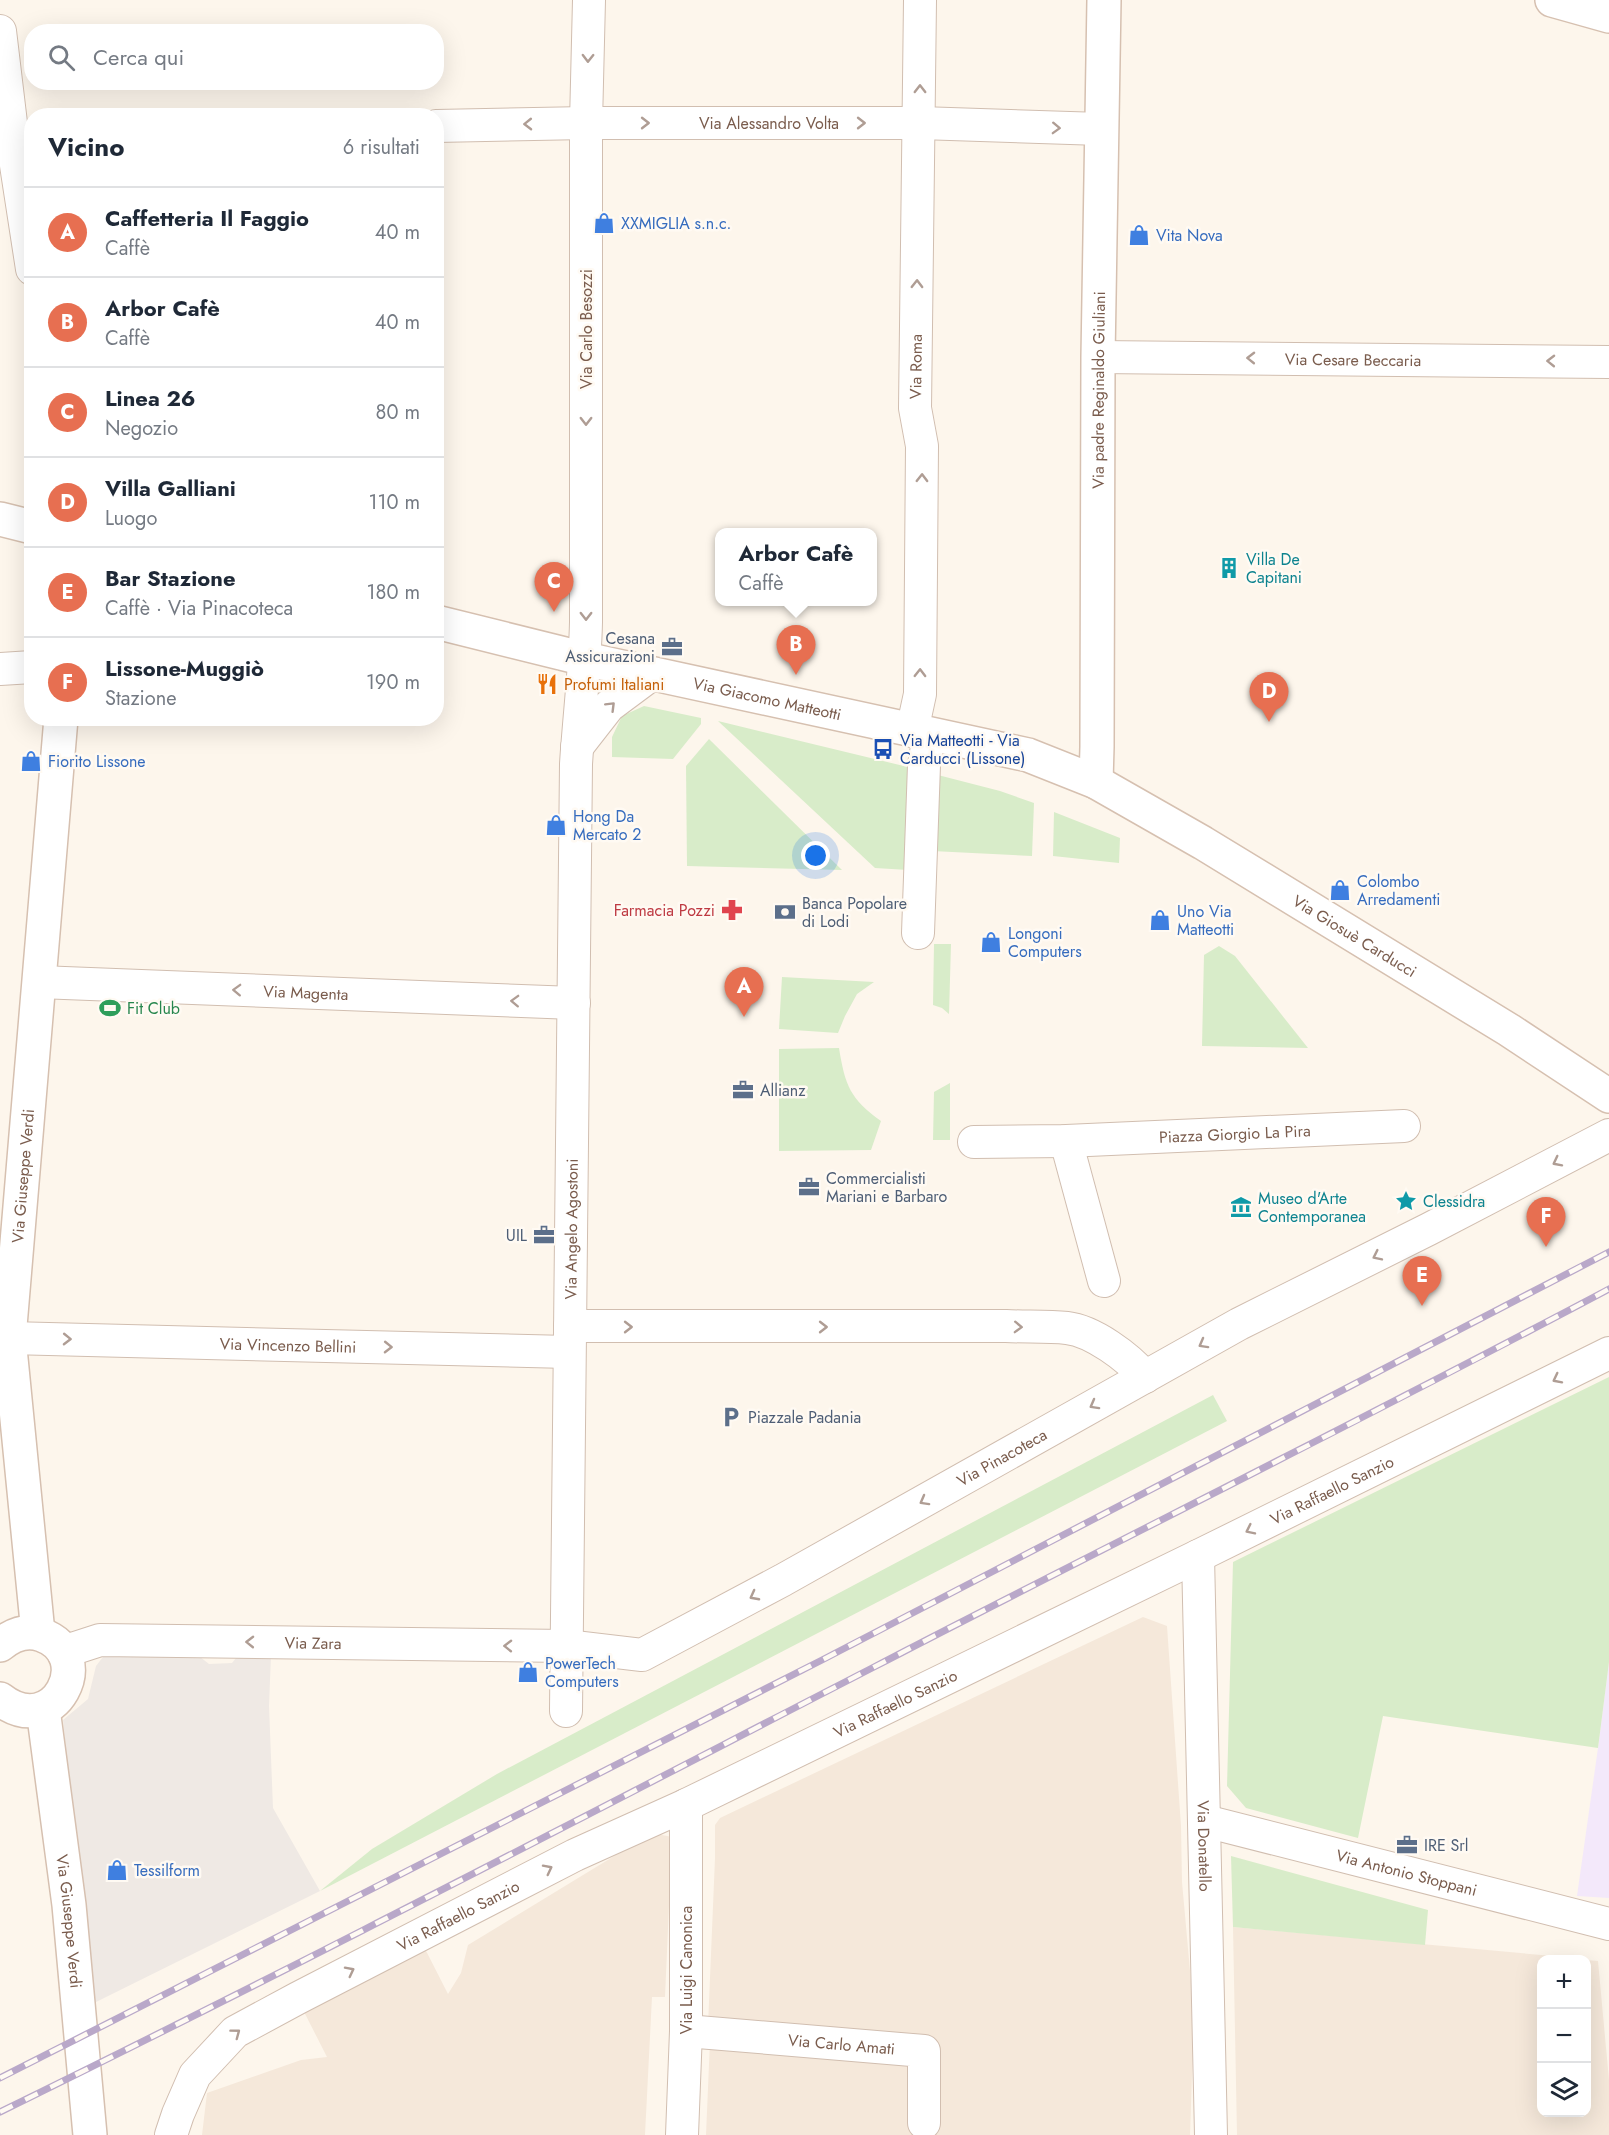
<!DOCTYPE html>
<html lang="it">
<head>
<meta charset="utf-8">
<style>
	body { margin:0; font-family:Jost,sans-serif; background:#f2f2f3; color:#1f2937 }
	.controls { position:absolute; right:18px; bottom:18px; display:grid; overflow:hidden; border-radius:12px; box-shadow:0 6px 24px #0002 }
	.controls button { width:54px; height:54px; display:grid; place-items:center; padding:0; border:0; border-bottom:2px solid #e0e1e3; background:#fff; color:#1f2937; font:30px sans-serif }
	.you { position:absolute; left:816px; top:856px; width:21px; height:21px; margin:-15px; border:4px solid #fff; border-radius:50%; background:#1a73e8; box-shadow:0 0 0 9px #1a73e833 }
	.badge { display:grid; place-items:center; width:39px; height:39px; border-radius:50%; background:#e76f51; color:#fff; font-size:20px; font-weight:700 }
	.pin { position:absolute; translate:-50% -50px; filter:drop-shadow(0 2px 3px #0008) }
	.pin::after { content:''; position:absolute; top:32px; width:21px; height:18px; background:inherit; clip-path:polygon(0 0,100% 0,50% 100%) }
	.popup { position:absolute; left:715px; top:528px; width:162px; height:78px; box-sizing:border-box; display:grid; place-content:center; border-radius:12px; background:#fff; filter:drop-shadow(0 2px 4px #0005); font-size:20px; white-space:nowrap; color:#747a83 }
	.popup b { font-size:22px; color:#1f2937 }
	.popup::after { content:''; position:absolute; left:50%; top:100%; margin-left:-12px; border:12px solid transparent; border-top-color:#fff }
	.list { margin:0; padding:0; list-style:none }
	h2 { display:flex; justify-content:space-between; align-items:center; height:78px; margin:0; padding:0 24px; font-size:26px }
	h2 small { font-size:20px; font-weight:400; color:#747a83 }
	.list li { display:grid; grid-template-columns:39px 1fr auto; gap:18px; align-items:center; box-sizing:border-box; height:90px; padding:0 24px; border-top:2px solid #e0e1e3 }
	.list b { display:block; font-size:22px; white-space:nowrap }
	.list p { margin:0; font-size:20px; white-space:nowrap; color:#747a83 }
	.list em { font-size:20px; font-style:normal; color:#747a83 }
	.icon { flex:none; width:33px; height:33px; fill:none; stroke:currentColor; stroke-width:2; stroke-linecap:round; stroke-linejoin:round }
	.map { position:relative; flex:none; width:1609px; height:2135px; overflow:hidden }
	.search { position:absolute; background:#fff; box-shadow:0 6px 24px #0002; left:24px; top:24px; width:420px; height:66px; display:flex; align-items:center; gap:15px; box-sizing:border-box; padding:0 21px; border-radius:24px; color:#747a83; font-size:22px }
	.panel { position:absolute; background:#fff; box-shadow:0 6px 24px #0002; left:24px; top:108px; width:420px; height:618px; border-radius:24px }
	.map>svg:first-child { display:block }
	.residential { fill:#f5e8da }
	.industrial { fill:#efe9e4 }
	.education { fill:#f3e8fa }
	.green { fill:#d8ecc9 }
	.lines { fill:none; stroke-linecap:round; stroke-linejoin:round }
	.street-casing { stroke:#d1beb0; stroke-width:34 }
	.secondary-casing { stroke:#d6c0b0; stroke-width:36 }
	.street { stroke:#fff; stroke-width:32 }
	.secondary { stroke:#fff; stroke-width:33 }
	.rail-casing { stroke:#b9a8c9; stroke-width:7 }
	.rail { stroke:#fffaf3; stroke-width:4.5; stroke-dasharray:14; stroke-linecap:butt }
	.oneway { stroke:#af9d94 }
	.labels { text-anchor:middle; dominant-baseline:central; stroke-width:5; stroke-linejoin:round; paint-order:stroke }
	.street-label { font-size:16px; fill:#7a5c4d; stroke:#fffaf3 }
	.shop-label { font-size:16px; fill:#366cbe; stroke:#fffaf3; text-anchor:start }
	.culture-label { font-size:16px; fill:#0d838f; stroke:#fffaf3; text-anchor:start }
	.service-label { font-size:16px; fill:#4e5e75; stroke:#fffaf3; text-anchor:start }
	.food-label { font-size:16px; fill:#c56008; stroke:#fffaf3; text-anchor:start }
	.transit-label { font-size:16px; fill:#164399; stroke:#fffaf3; text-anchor:start }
	.health-label { font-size:16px; fill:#be3a42; stroke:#fffaf3; text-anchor:end }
	.leisure-label { font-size:16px; fill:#27864d; stroke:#fffaf3; text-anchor:start }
</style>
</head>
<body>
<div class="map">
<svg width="1609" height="2135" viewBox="0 0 1609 2135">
	<rect width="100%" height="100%" fill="#fdf6ec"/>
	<g class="residential">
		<polygon points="1143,1617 1167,1626 1181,1826 1182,1882 1194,2015 1190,2135 706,2135 710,2041 708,2026 715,1858 715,1825 720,1818"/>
		<polygon points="652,1833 672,1837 665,1997 652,1997 645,2135 202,2135 207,2093 301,2060 327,2057 299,2002 420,1939 448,1994 461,1973 468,1945"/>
		<polygon points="1233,1927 1586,1959 1542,1960 1542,2112 1586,2112 1586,1960 1598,1961 1609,2080 1609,2135 1237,2135"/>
	</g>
	<polygon class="industrial" points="190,1649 209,1664 232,1663 240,1653 271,1655 269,1706 273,1808 320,1891 92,2004 63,1720 88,1699 96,1666 106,1653"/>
	<polygon class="education" points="1609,1662 1609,1898 1577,1896 1598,1748"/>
	<g class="green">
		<polygon points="644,706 701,718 701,724 673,759 612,757 612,737 622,716"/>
		<polygon points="718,721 912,768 908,870 875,868"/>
		<polygon points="709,739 842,870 687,866 686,766"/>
		<polygon points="934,774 1000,791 1034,803 1032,856 932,851"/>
		<polygon points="1054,812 1120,838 1119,863 1053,856"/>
		<polygon points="934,944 951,944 949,1014 942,1008 933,1005"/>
		<polygon points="1219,946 1235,956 1308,1048 1202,1046 1204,955"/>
		<polygon points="782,977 874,982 857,994 845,1016 838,1033 779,1029"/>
		<path d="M839 1048C845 1085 850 1099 881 1121L871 1150 779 1151V1049Z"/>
		<polygon points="950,1083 950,1140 933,1140 934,1092"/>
		<polygon points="1609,1377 1609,1662 1598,1748 1383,1716 1358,1838 1246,1808 1227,1786 1233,1562"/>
		<polygon points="1213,1395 1227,1421 320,1891 372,1849 497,1774"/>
		<polygon points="1231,1856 1428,1910 1425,1945 1233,1927"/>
	</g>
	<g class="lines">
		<defs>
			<g id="street">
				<polyline points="0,31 16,165 32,269"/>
				<path id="s1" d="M436 126 586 123H920L1101 129"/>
				<path id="s2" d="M1098 357 1609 362"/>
				<polyline points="0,669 32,667"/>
				<path id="s3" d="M912 731 920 694 922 446 915 408 920 0"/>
				<polyline points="577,747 609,706 652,674"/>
				<polyline points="918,933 924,765 929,735"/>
				<path id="s4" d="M39 982 574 1003"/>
				<polyline points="1066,1141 1104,1281"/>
				<path id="s5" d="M974 1142 1066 1141 1404 1126"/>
				<path d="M570 1326H1006C1026 1327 1047 1326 1067 1328 1093 1331 1128 1357 1145 1377"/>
				<path id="s6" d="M9 1338 568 1352"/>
				<path id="s7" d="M1198 1556 1211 2135"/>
				<path id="s8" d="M63 1652 100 1640 566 1646 642 1655 783 1580 1239 1324 1429 1229 1609 1135"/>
				<path id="s9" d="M566 1711 576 764C579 717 585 669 586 622V123L589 0"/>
				<path id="s10" d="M1205 1821 1609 1924"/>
				<path id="s11" d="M686 2031 924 2051V2123"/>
				<path id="s12" d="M171 2135 178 2114 195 2075 235 2032 298 1998 575 1855 686 1805 1198 1556 1609 1353"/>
				<path id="s13" d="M682 2135 686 2031V1805"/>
			</g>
			<g id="secondary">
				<polyline points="1552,0 1609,16"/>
				<polyline points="0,519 32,527"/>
				<path id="s14" d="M436 622 585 659 1028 755 1096 782 1203 843 1509 1030 1609 1096"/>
				<path id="s15" d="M1096 782 1097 747 1098 357 1104 0"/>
				<path id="s16" d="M38 1633 9 1338 61 718"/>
				<path d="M0 1645C12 1635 26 1629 42 1635 98 1655 55 1742 0 1699"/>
				<path id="s17" d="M43 1709 69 1905 90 2135"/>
			</g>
		</defs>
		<use href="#street" class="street-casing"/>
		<use href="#secondary" class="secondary-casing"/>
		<use href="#street" class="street"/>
		<use href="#secondary" class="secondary"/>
		<defs>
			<g id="rail">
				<polyline points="0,2078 822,1660 1609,1252"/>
				<path d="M0 2112C294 1968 583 1817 874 1667 1119 1540 1366 1418 1609 1289"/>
			</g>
		</defs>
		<use href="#rail" class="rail-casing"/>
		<use href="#rail" class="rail"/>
	</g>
	<defs><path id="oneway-chevron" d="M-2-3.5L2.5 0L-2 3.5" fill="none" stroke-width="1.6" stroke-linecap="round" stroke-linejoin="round" transform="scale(1.5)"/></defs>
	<g class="oneway">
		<use href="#oneway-chevron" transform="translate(588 58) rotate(91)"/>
		<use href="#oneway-chevron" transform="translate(920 89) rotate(-90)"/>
		<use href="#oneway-chevron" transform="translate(645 123)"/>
		<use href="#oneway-chevron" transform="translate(861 123)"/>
		<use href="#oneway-chevron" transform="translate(528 124) rotate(179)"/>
		<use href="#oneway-chevron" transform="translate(1056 128) rotate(2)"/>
		<use href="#oneway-chevron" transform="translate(917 284) rotate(-89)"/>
		<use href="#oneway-chevron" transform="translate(1251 358) rotate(-179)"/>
		<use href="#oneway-chevron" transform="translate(1551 361) rotate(-179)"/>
		<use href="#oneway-chevron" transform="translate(586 421) rotate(90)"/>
		<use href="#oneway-chevron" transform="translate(922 478) rotate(-89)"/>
		<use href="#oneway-chevron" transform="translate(586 616) rotate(90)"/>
		<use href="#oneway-chevron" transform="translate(920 673) rotate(-89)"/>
		<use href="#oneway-chevron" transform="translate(611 706) rotate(-45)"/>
		<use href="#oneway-chevron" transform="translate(237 990) rotate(-178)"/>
		<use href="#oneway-chevron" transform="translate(515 1001) rotate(-178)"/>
		<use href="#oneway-chevron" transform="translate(1557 1162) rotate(153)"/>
		<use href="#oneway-chevron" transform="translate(1377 1256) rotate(154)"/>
		<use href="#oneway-chevron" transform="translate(628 1327)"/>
		<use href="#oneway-chevron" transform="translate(823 1327)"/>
		<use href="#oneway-chevron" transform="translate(1018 1327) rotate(2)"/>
		<use href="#oneway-chevron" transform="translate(67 1339) rotate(1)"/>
		<use href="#oneway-chevron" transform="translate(1203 1344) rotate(151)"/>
		<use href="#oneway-chevron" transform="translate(388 1347) rotate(1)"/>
		<use href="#oneway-chevron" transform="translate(1557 1379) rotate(153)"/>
		<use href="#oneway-chevron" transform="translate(1094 1405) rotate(151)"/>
		<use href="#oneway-chevron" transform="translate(924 1501) rotate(151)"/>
		<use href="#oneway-chevron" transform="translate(1250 1530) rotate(154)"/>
		<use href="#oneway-chevron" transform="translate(754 1596) rotate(152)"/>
		<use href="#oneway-chevron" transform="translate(250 1642) rotate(-179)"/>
		<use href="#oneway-chevron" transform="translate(508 1646) rotate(-179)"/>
		<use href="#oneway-chevron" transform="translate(548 1869) rotate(-27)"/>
		<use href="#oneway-chevron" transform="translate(350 1971) rotate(-27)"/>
		<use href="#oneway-chevron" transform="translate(236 2033) rotate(-37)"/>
	</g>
	<defs>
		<symbol id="shop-bare" viewBox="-9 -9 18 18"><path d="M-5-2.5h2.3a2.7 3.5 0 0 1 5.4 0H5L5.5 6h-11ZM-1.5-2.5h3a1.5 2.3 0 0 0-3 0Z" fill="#3f7fe0" stroke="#fffaf3" stroke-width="2.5" paint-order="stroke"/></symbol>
		<symbol id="building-bare" viewBox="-9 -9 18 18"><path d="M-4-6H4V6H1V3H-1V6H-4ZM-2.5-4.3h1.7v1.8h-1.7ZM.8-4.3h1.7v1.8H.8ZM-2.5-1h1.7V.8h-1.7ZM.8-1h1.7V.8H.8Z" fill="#0f9aa8" stroke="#fffaf3" stroke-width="2.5" paint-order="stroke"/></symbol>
		<symbol id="office-bare" viewBox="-9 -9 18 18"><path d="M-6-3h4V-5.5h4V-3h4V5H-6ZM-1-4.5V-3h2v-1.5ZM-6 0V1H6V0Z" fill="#5c6f8a" stroke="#fffaf3" stroke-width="2.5" paint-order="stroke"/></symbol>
		<symbol id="restaurant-bare" viewBox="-9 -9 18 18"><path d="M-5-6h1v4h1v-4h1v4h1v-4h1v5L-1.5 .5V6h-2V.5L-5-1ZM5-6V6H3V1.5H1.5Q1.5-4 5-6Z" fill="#e8710a" stroke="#fffaf3" stroke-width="2.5" paint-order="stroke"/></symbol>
		<symbol id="bus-bare" viewBox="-9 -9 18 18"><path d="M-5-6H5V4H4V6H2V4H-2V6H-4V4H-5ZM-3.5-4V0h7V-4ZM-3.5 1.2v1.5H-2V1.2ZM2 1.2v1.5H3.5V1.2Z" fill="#1a4fb4" stroke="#fffaf3" stroke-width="2.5" paint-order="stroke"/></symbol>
		<symbol id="pharmacy-bare" viewBox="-9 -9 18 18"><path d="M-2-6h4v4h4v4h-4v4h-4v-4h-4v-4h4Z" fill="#e0444e" stroke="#fffaf3" stroke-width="2.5" paint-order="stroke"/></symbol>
		<symbol id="bank-bare" viewBox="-9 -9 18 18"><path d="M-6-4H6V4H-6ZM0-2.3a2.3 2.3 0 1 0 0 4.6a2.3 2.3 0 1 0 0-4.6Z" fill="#5c6f8a" stroke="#fffaf3" stroke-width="2.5" paint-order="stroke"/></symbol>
		<symbol id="stadium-bare" viewBox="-9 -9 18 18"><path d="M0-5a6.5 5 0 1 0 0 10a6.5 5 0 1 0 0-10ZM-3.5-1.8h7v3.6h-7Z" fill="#2e9e5b" stroke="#fffaf3" stroke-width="2.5" paint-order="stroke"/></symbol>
		<symbol id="sight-bare" viewBox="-9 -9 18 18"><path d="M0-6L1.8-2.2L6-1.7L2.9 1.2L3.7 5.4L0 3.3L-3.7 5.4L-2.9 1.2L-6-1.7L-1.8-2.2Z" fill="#0f9aa8" stroke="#fffaf3" stroke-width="2.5" paint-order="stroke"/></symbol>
		<symbol id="museum-bare" viewBox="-9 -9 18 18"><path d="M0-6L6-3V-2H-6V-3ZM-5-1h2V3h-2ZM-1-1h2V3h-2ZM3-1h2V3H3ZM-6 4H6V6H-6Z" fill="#0f9aa8" stroke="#fffaf3" stroke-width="2.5" paint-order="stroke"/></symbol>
		<symbol id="parking-bare" viewBox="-9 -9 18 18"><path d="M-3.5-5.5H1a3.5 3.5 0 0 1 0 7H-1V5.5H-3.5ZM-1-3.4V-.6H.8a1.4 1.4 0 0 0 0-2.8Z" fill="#5c6f8a" stroke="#fffaf3" stroke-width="2.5" paint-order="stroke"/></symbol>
	</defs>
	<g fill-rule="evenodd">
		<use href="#shop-bare" x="589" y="208" width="30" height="30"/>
		<use href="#shop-bare" x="1124" y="220" width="30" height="30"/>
		<use href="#building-bare" x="1214" y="553" width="30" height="30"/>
		<use href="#office-bare" x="657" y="632" width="30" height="30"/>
		<use href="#restaurant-bare" x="532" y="669" width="30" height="30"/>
		<use href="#bus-bare" x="868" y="734" width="30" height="30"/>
		<use href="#shop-bare" x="16" y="746" width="30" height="30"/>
		<use href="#shop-bare" x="541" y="810" width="30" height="30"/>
		<use href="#shop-bare" x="1325" y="875" width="30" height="30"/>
		<use href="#pharmacy-bare" x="717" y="895" width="30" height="30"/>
		<use href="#bank-bare" x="770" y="897" width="30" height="30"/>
		<use href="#shop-bare" x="1145" y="905" width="30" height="30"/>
		<use href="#shop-bare" x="976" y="927" width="30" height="30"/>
		<use href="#stadium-bare" x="95" y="993" width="30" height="30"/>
		<use href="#office-bare" x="728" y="1075" width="30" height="30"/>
		<use href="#office-bare" x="794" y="1172" width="30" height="30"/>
		<use href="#sight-bare" x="1391" y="1186" width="30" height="30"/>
		<use href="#museum-bare" x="1226" y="1192" width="30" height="30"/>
		<use href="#office-bare" x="529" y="1220" width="30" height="30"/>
		<use href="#parking-bare" x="716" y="1402" width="30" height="30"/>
		<use href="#shop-bare" x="513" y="1657" width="30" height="30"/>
		<use href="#office-bare" x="1392" y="1830" width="30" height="30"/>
		<use href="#shop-bare" x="102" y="1855" width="30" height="30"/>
	</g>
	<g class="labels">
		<g class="street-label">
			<text stroke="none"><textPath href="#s1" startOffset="333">Via Alessandro Volta</textPath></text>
			<text transform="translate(586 329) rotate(-90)">Via Carlo Besozzi</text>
			<text stroke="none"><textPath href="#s2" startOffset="255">Via Cesare Beccaria</textPath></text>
			<text stroke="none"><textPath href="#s3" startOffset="366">Via Roma</textPath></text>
			<text stroke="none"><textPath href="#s15" startOffset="392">Via padre Reginaldo Giuliani</textPath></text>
			<text stroke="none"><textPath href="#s14" startOffset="340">Via Giacomo Matteotti</textPath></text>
			<text stroke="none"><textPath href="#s14" startOffset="981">Via Giosuè Carducci</textPath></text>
			<text stroke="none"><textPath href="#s4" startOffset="267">Via Magenta</textPath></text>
			<text stroke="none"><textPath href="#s5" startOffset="261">Piazza Giorgio La Pira</textPath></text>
			<text stroke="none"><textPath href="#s16" startOffset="459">Via Giuseppe Verdi</textPath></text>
			<text stroke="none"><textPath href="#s9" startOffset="482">Via Angelo Agostoni</textPath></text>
			<text stroke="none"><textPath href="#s6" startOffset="279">Via Vincenzo Bellini</textPath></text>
			<text stroke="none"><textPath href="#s8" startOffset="992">Via Pinacoteca</textPath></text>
			<text stroke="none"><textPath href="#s12" startOffset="1347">Via Raffaello Sanzio</textPath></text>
			<text stroke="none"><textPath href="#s8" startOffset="252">Via Zara</textPath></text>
			<text stroke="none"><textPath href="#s12" startOffset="861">Via Raffaello Sanzio</textPath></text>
			<text stroke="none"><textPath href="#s7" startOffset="290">Via Donatello</textPath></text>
			<text stroke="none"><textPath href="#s10" startOffset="208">Via Antonio Stoppani</textPath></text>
			<text stroke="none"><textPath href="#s12" startOffset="375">Via Raffaello Sanzio</textPath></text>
			<text stroke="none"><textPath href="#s17" startOffset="214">Via Giuseppe Verdi</textPath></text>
			<text stroke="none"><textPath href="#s13" startOffset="165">Via Luigi Canonica</textPath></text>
			<text stroke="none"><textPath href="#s11" startOffset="156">Via Carlo Amati</textPath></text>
		</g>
		<g class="shop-label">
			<text x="621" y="223">XXMIGLIA s.n.c.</text>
			<text x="1156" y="235">Vita Nova</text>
			<text x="48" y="761">Fiorito Lissone</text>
			<text x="573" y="816">Hong Da<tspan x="573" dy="18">Mercato 2</tspan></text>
			<text x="1357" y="881">Colombo<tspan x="1357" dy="18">Arredamenti</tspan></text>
			<text x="1177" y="911">Uno Via<tspan x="1177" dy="18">Matteotti</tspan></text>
			<text x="1008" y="933">Longoni<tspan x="1008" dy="18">Computers</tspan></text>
			<text x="545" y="1663">PowerTech<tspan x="545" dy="18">Computers</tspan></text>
			<text x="134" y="1870">Tessilform</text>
		</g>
		<g class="culture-label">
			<text x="1246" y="559">Villa De<tspan x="1246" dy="18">Capitani</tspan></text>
			<text x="1258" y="1198">Museo d'Arte<tspan x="1258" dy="18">Contemporanea</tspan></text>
			<text x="1423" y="1201">Clessidra</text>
		</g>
		<g class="service-label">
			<text x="655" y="638" text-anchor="end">Cesana<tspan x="655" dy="18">Assicurazioni</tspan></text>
			<text x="802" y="903">Banca Popolare<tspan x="802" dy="18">di Lodi</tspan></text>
			<text x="760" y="1090">Allianz</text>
			<text x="826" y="1178">Commercialisti<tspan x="826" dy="18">Mariani e Barbaro</tspan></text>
			<text x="527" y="1235" text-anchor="end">UIL</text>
			<text x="748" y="1417">Piazzale Padania</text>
			<text x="1424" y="1845">IRE Srl</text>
		</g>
		<g class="food-label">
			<text x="564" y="684">Profumi Italiani</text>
		</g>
		<g class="transit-label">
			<text x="900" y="740">Via Matteotti - Via<tspan x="900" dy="18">Carducci (Lissone)</tspan></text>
		</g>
		<g class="health-label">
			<text x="715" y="910">Farmacia Pozzi</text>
		</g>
		<g class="leisure-label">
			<text x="127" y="1008">Fit Club</text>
		</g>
	</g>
</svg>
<div class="controls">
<button>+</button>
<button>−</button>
<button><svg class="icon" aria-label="layers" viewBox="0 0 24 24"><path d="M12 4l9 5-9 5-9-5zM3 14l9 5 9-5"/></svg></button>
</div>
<div class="you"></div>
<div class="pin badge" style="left:744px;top:1017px">A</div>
<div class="pin badge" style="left:796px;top:675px">B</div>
<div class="popup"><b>Arbor Cafè</b>Caffè</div>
<div class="pin badge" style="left:554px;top:612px">C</div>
<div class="pin badge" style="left:1269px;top:722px">D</div>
<div class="pin badge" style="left:1422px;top:1306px">E</div>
<div class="pin badge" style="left:1546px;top:1247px">F</div>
<div class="search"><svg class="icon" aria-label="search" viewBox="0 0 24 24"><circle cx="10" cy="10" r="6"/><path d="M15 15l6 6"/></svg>Cerca qui</div>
<section class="panel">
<h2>Vicino<small>6 risultati</small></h2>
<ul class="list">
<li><span class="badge">A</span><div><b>Caffetteria Il Faggio</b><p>Caffè</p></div><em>40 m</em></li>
<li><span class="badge">B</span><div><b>Arbor Cafè</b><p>Caffè</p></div><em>40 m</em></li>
<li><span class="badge">C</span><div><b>Linea 26</b><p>Negozio</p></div><em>80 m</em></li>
<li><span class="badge">D</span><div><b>Villa Galliani</b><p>Luogo</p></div><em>110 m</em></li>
<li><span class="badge">E</span><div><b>Bar Stazione</b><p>Caffè · Via Pinacoteca</p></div><em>180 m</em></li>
<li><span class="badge">F</span><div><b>Lissone-Muggiò</b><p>Stazione</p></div><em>190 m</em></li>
</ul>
</section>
</div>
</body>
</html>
